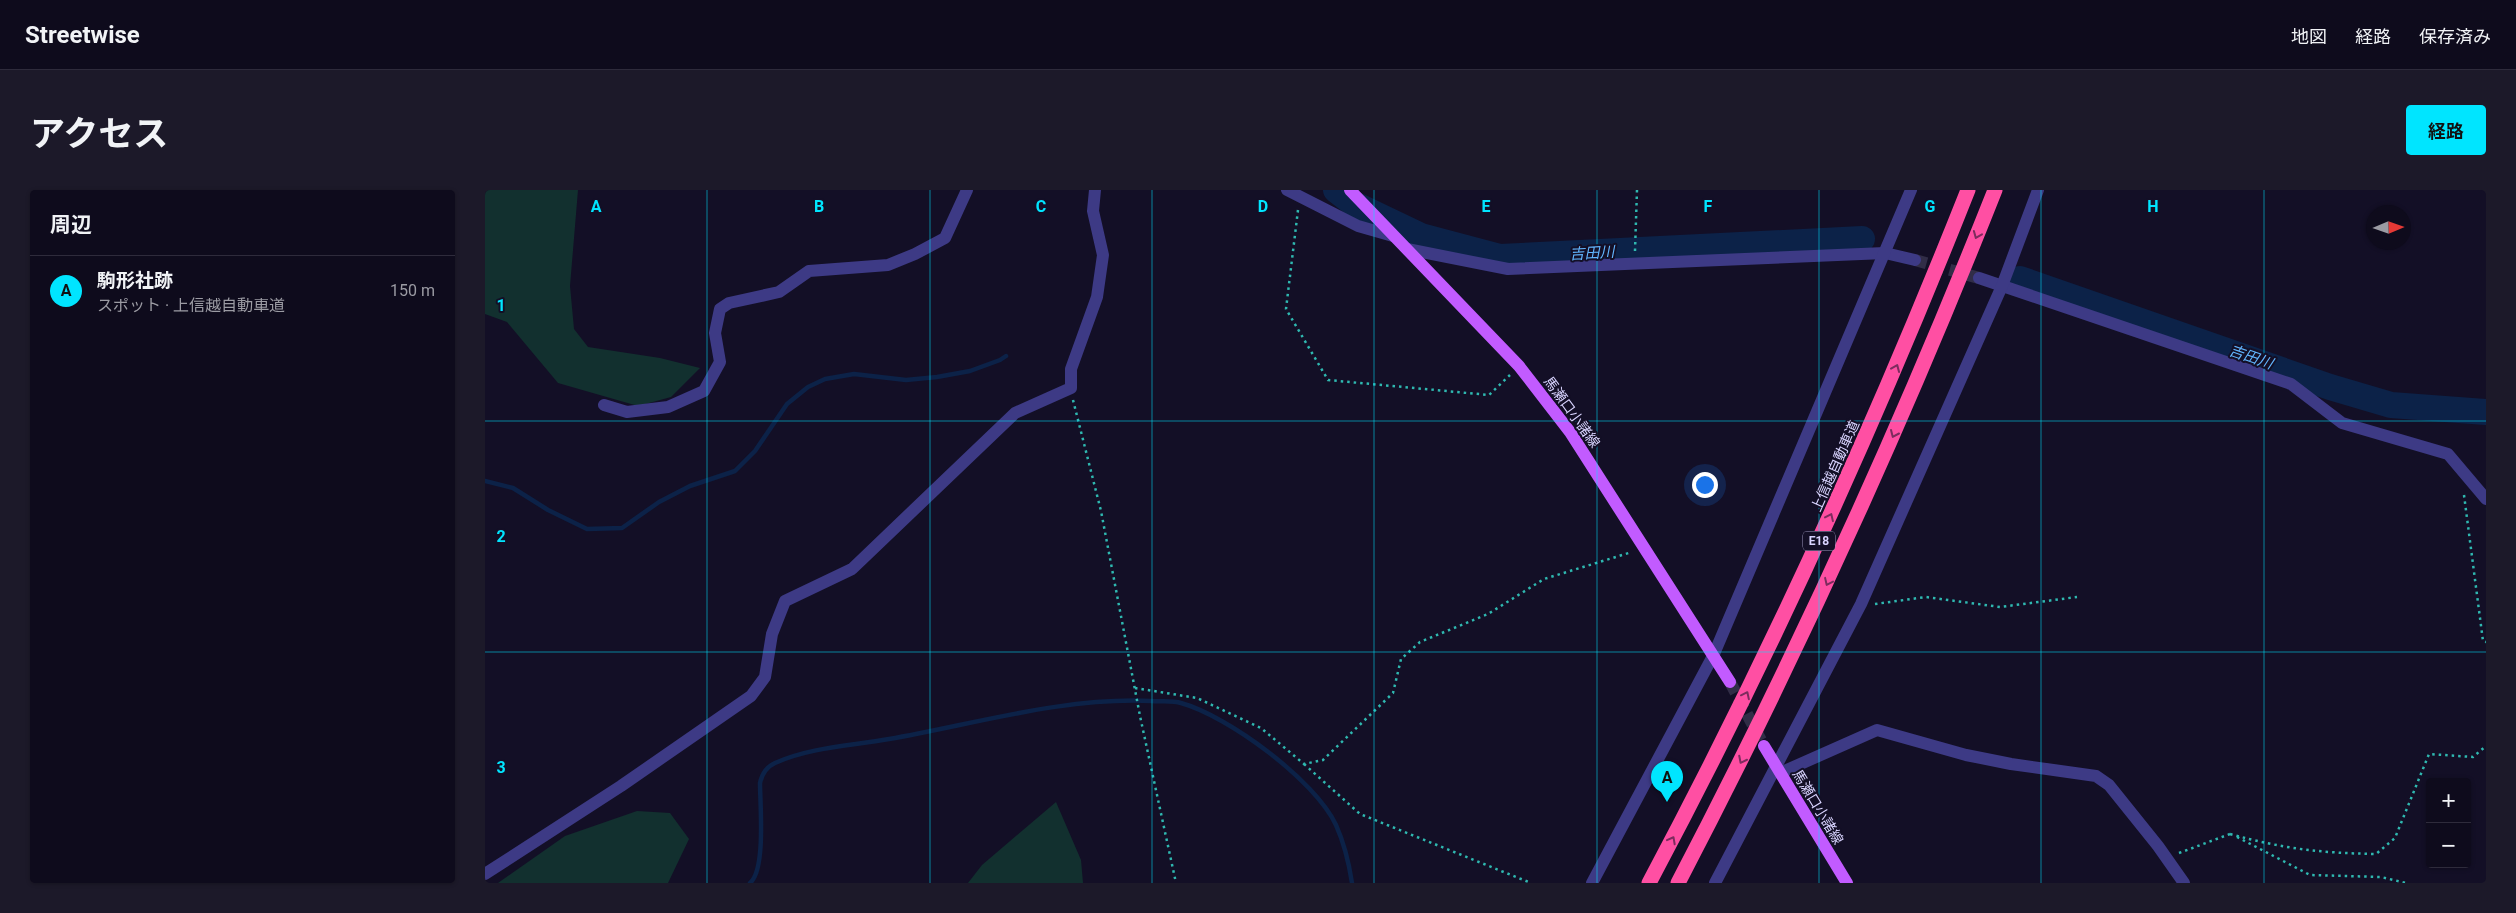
<!DOCTYPE html>
<html lang="ja">
<head>
<meta charset="utf-8">
<style>
	body { margin:0; font-family:Roboto,"Noto Sans JP",sans-serif; background:#1c1929; color:#f1f3f6 }
	.controls { position:absolute; right:15px; bottom:15px; display:grid; overflow:hidden; border-radius:5px; box-shadow:0 1px 4px #0004 }
	.controls button { width:45px; height:45px; display:grid; place-items:center; padding:0; border:0; border-bottom:1px solid #2e2b3b; background:#0e0b1c; color:#f1f3f6; font:25px sans-serif }
	.compass { position:absolute; left:1881px; top:15px; width:45px; height:45px; border-radius:50%; background:#0e0b1c; box-shadow:0 1px 4px #0004; rotate:88deg }
	.you { position:absolute; left:1219px; top:294px; width:18px; height:18px; margin:-12px; border:4px solid #fff; border-radius:50%; background:#1a73e8; box-shadow:0 0 0 8px #1a73e833 }
	.badge { display:grid; place-items:center; width:32px; height:32px; border-radius:50%; background:#00e5ff; color:#111; font-size:16px; font-weight:700 }
	.pin { position:absolute; translate:-50% -41px; filter:drop-shadow(0 1px 2px #0008) }
	.pin::after { content:''; position:absolute; top:26px; width:18px; height:15px; background:inherit; clip-path:polygon(0 0,100% 0,50% 100%) }
	.list { margin:0; padding:0; list-style:none }
	h2 { display:flex; justify-content:space-between; align-items:center; height:65px; margin:0; padding:0 20px; font-size:21px }
	h2 small { font-size:16px; font-weight:400; color:#9b9ba3 }
	.list li { display:grid; grid-template-columns:32px 1fr auto; gap:15px; align-items:center; box-sizing:border-box; height:70px; padding:0 20px; border-top:1px solid #2e2b3b }
	.list b { display:block; font-size:19px; white-space:nowrap }
	.list p { margin:0; font-size:16px; white-space:nowrap; color:#9b9ba3 }
	.list em { font-size:16px; font-style:normal; color:#9b9ba3 }
	.map { position:relative; flex:none; width:2001px; height:693px; overflow:hidden; border-radius:5px }
	header { display:flex; align-items:center; gap:30px; box-sizing:border-box; height:70px; padding:0 25px; background:#0e0b1c; border-bottom:1px solid #2e2b3b }
	header strong { font-size:24px }
	nav { display:flex; gap:28px; margin-inline-start:auto; font-size:18px }
	.intro { display:flex; align-items:center; justify-content:space-between; box-sizing:border-box; height:120px; padding:0 30px }
	h1 { margin:0; font-size:35px }
	.button { padding:12px 22px; border-radius:5px; background:#00e5ff; color:#111; font-size:18px; font-weight:700 }
	main { display:flex; gap:30px; padding:0 30px }
	aside { flex:1; background:#0e0b1c; border-radius:5px; box-shadow:0 1px 4px #0004 }
	.map>svg:first-child { display:block }
	.green { fill:#12302f }
	.lines { fill:none; stroke-linecap:round; stroke-linejoin:round }
	.stream { stroke:#0c2248; stroke-width:4.5 }
	.river { stroke:#0c2248; stroke-width:26 }
	.minor-tunnel { stroke:#312d47; stroke-width:12; stroke-dasharray:12 6; stroke-linecap:butt }
	.major-tunnel { stroke:#312d47; stroke-width:12; stroke-dasharray:12 6; stroke-linecap:butt }
	.path { stroke:#2fb8b0; stroke-width:2.5; stroke-dasharray:2.5 4; stroke-linecap:butt }
	.minor { stroke:#3d3a85; stroke-width:12 }
	.major { stroke:#c25bff; stroke-width:12 }
	.highway { stroke:#ff4fa3; stroke-width:15 }
	.oneway { stroke:#7d2c5e }
	.grid { fill:none; stroke:#00e5ff; stroke-width:1; stroke-opacity:0.55 }
	.labels { text-anchor:middle; dominant-baseline:central; stroke-width:4; stroke-linejoin:round; paint-order:stroke }
	.shield { fill:#130f26; stroke:#9e99be; stroke-width:1 }
	.shield-label { font-size:12px; font-weight:bold; fill:#d9d4ff }
	.street-label { font-size:14px; fill:#d9d4ff; stroke:#130f26 }
	.water-label { font-size:15px; font-style:italic; fill:#62b6ff; stroke:#130f26 }
	.grid-label { font-size:16px; text-anchor:middle; font-weight:bold; fill:#00e5ff; stroke:#130f26; stroke-width:4; stroke-linejoin:round; paint-order:stroke }
</style>
</head>
<body>
<header>
<strong>Streetwise</strong>
<nav><a>地図</a><a>経路</a><a>保存済み</a></nav>
</header>
<div class="intro"><h1>アクセス</h1><a class="button">経路</a></div>
<main>
<aside>
<h2>周辺<small></small></h2>
<ul class="list">
<li><span class="badge">A</span><div><b>駒形社跡</b><p>スポット · 上信越自動車道</p></div><em>150 m</em></li>
</ul>
</aside>
<div class="map">
<svg width="2001" height="693" viewBox="0 0 2001 693">
	<rect width="100%" height="100%" fill="#130f26"/>
	<g class="green">
		<polygon points="0,0 93,0 85,96 89,139 103,157 175,168 215,178 186,207 153,216 73,193 22,132 0,124"/>
		<polygon points="571,612 596,670 598,693 483,693 497,675"/>
		<polygon points="152,621 185,623 204,649 183,693 13,693 80,646"/>
	</g>
	<g class="lines">
		<g class="stream">
			<polyline points="0,291 28,298 63,320 102,339 137,338 174,312 205,296 250,281 270,261 302,214 323,197 340,189 369,184 421,190 452,187 485,181 515,170 521,166"/>
			<path d="M265 693C281 680 275 614 275 593 277 584 281 577 290 573 326 557 366 556 404 549 490 534 578 507 666 511 675 512 687 510 696 513 743 526 830 590 851 635 859 653 864 673 867 693"/>
		</g>
		<g class="river">
			<polyline points="851,0 869,14 936,46 1015,67 1377,49"/>
			<polyline points="1535,89 1845,197 1906,215 2001,222"/>
		</g>
		<polyline class="minor-tunnel" points="1430,70 1494,88"/>
		<polyline class="major-tunnel" points="1245,492 1279,556"/>
		<g class="path">
			<polyline points="813,20 801,119 843,190 1004,205 1025,185"/>
			<polyline points="1150,61 1152,0"/>
			<polyline points="588,210 616,321 655,526 691,693"/>
			<polyline points="1979,305 1998,451 2001,452"/>
			<polyline points="1390,414 1441,407 1515,417 1592,407"/>
			<polyline points="650,498 712,508 776,538 819,574 838,570 908,503 916,469 935,452 1003,424 1059,389 1147,362"/>
			<polyline points="819,574 875,624 1046,693"/>
			<path d="M1745 644C1799 659 1836 663 1891 664L1910 648 1944 564 1988 567 2001 556"/>
			<polyline points="1752,647 1825,685 1896,687 1921,693"/>
			<polyline points="1694,663 1745,644"/>
		</g>
		<g class="minor">
			<polyline points="802,0 873,36 908,46"/>
			<polyline points="922,59 1023,79 1400,63 1430,70"/>
			<polyline points="1494,88 1806,194 1857,233 1963,264 2001,309"/>
			<polyline points="119,215 142,222 183,217 219,201 235,172 230,143 235,119 244,113 294,102 324,81 403,75 430,64 460,48 482,0"/>
			<polyline points="1295,583 1392,540 1481,565 1526,574 1611,586 1624,595 1673,656 1699,693"/>
			<polyline points="0,684 136,596 266,506 280,487 287,444 300,411 367,379 530,223 586,198 586,179 612,107 618,65 608,21 610,0"/>
			<polyline points="1107,693 1229,464 1426,0"/>
			<polyline points="1230,693 1376,414 1517,96 1553,0"/>
		</g>
		<g class="major">
			<polyline points="865,0 1034,176 1085,242 1245,492"/>
			<polyline points="1279,556 1362,693"/>
		</g>
		<g class="highway">
			<path d="M1164 693C1284 468 1389 237 1483 0"/>
			<path d="M1193 693C1311 467 1416 237 1510 0"/>
		</g>
	</g>
	<defs><path id="oneway-chevron" d="M-2-3.5L2.5 0L-2 3.5" fill="none" stroke-width="1.6" stroke-linecap="round" stroke-linejoin="round" transform="scale(1.25)"/></defs>
	<g class="oneway">
		<use href="#oneway-chevron" transform="translate(1492 45) rotate(112)"/>
		<use href="#oneway-chevron" transform="translate(1411 178) rotate(-67)"/>
		<use href="#oneway-chevron" transform="translate(1409 244) rotate(114)"/>
		<use href="#oneway-chevron" transform="translate(1345 327) rotate(-65)"/>
		<use href="#oneway-chevron" transform="translate(1343 392) rotate(115)"/>
		<use href="#oneway-chevron" transform="translate(1261 505) rotate(-64)"/>
		<use href="#oneway-chevron" transform="translate(1257 570) rotate(117)"/>
		<use href="#oneway-chevron" transform="translate(1187 650) rotate(-62)"/>
	</g>
	<path class="grid" d="M222 0V693M445 0V693M667 0V693M889 0V693M1112 0V693M1334 0V693M1556 0V693M1779 0V693M0 231H2001M0 462H2001"/>
	<g class="labels">
		<rect class="shield" x="1318" y="341.5" width="32" height="19" rx="4"/>
		<g class="shield-label">
			<text x="1334" y="351">E18</text>
		</g>
		<g class="street-label">
			<text transform="translate(1087 222) rotate(54)">馬瀬口小諸線</text>
			<text transform="translate(1350 276) rotate(-66)">上信越自動車道</text>
			<text transform="translate(1333 617) rotate(59)">馬瀬口小諸線</text>
		</g>
		<g class="water-label">
			<text transform="translate(1107 63) rotate(-3)">吉田川</text>
			<text transform="translate(1766 167) rotate(19)">吉田川</text>
		</g>
	</g>
	<g class="grid-label">
		<text x="111" y="22">A</text>
		<text x="334" y="22">B</text>
		<text x="556" y="22">C</text>
		<text x="778" y="22">D</text>
		<text x="1001" y="22">E</text>
		<text x="1223" y="22">F</text>
		<text x="1445" y="22">G</text>
		<text x="1668" y="22">H</text>
		<text x="16" y="121">1</text>
		<text x="16" y="352">2</text>
		<text x="16" y="583">3</text>
	</g>
</svg>
<div class="controls">
<button>+</button>
<button>−</button>
</div>
<svg class="compass" viewBox="-18 -18 36 36"><path d="M0-13l5 13h-10z" fill="#e53935"/><path d="M0 13l5-13h-10z" fill="#9b9ba3"/></svg>
<div class="you"></div>
<div class="pin badge" style="left:1182px;top:612px">A</div>
</div>
</main>
</body>
</html>
